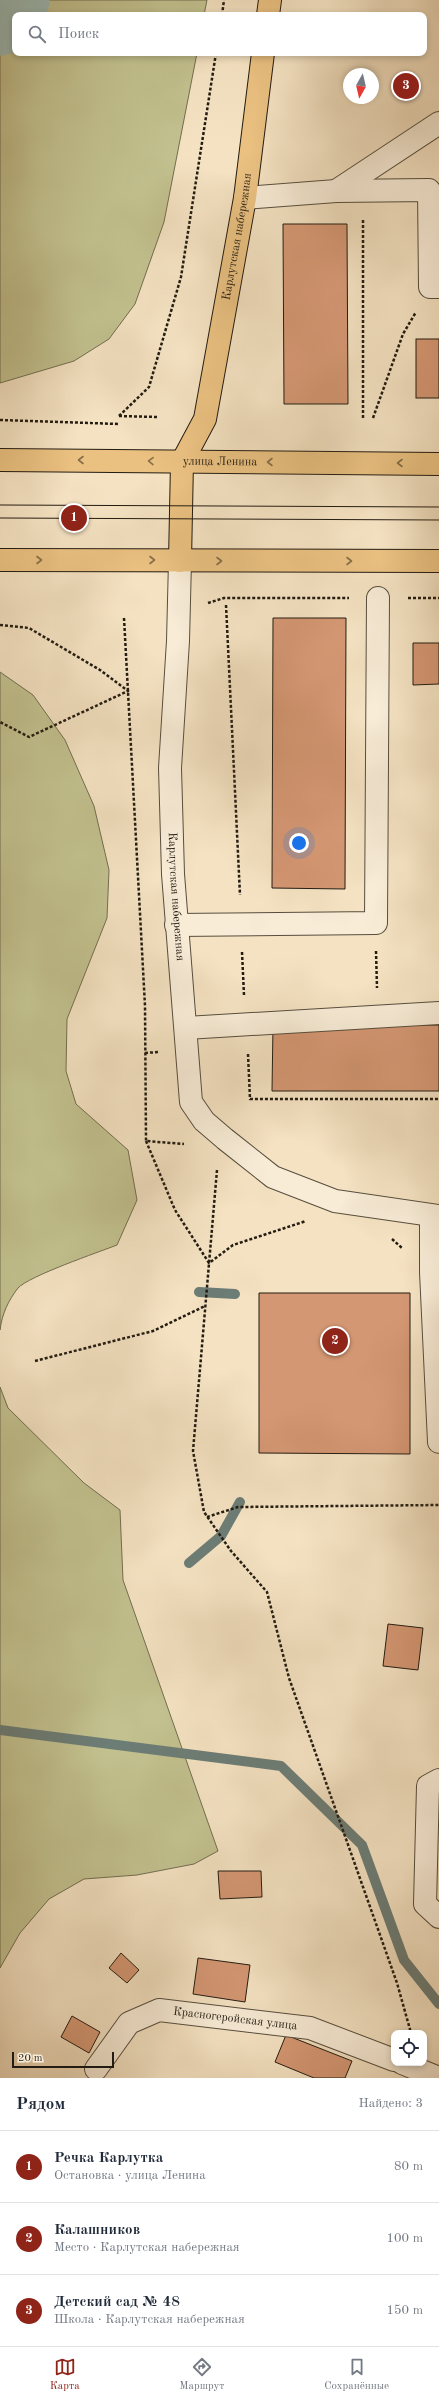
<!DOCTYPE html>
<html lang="ru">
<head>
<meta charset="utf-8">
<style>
	body { margin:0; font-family:"Old Standard TT",serif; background:#f6f6f7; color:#1f2937 }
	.controls { position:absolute; right:12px; bottom:12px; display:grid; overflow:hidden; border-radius:8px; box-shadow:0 2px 6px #0003 }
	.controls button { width:36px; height:36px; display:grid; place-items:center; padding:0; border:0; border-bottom:1px solid #e0e1e3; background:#fff; color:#1f2937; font:20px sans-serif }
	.compass { position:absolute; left:343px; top:68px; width:36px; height:36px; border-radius:50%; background:#fff; box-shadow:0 2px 6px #0003; rotate:188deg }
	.scale { position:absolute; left:12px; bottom:10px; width:102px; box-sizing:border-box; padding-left:4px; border:2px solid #231c12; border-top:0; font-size:11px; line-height:14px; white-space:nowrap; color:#231c12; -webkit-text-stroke:3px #f8ecd7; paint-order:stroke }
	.you { position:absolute; left:299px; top:843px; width:14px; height:14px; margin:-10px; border:3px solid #fff; border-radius:50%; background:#1a73e8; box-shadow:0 0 0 6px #1a73e833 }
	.badge { display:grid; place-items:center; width:26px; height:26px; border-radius:50%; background:#8f2418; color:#fff; font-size:13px; font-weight:700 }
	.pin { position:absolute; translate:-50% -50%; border:2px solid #fff; box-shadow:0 1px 4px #0006 }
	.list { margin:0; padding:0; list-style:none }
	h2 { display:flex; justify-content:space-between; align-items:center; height:52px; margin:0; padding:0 16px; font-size:17px }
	h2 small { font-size:13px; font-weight:400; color:#747a83 }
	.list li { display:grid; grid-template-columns:26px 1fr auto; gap:12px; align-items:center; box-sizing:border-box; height:72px; padding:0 16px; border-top:1px solid #e0e1e3 }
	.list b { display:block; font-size:15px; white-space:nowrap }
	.list p { margin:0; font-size:13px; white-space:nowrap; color:#747a83 }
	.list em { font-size:13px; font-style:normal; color:#747a83 }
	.icon { flex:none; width:22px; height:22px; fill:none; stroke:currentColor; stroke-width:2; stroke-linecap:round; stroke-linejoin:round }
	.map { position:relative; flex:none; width:439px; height:2078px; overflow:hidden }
	.search { position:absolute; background:#fff; box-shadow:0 2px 6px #0003; left:12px; right:12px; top:12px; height:44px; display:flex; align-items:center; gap:10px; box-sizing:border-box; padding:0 14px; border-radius:8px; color:#747a83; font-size:15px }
	.sheet { height:268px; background:#fff }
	nav { display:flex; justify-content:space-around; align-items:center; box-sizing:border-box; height:56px; border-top:1px solid #e0e1e3; background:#fff; font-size:11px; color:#747a83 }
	nav a { display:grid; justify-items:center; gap:2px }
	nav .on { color:#8f2418 }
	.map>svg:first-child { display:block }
	.green { fill:#c2c18f; stroke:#726e50 }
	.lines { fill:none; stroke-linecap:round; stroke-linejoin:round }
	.stream { stroke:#6c7d76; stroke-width:10 }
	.river { stroke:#9cbdb8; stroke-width:61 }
	.building { fill:#d49773; stroke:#231c12 }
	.minor-casing { stroke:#574e3e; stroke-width:24 }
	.major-casing { stroke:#231c12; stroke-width:24 }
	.path { stroke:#231c12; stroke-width:2.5; stroke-dasharray:3 2; stroke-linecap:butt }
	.minor { stroke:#f8ecd7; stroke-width:22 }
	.major { stroke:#eac181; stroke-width:22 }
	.tram { stroke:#231c12; stroke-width:1 }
	.oneway { stroke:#866e4a }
	.labels { text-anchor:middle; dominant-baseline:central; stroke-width:3; stroke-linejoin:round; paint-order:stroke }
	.street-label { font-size:12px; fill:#231c12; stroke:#f8ecd7 }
</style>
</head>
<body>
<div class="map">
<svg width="439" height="2078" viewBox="0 0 439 2078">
	<rect width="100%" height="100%" fill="#f4e2c2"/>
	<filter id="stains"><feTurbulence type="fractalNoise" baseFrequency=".005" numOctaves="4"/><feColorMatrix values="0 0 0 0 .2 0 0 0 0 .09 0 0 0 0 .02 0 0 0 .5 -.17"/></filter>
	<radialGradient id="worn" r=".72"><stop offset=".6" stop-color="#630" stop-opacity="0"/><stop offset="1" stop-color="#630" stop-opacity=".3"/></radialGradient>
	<g class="green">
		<polygon points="0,0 207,0 204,15 15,15 15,53 197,53 164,222 135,304 109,339 74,361 0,383"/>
		<path d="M0 672 33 695 65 740 94 806 109 870 107 918 67 1019 66 1071 76 1104 128 1150 137 1200 117 1245C99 1252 29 1276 18 1288 8 1301 2 1314 0 1330Z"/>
		<polygon points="0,1387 8,1408 84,1483 120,1510 123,1580 218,1851 194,1864 137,1875 84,1879 49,1899 20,1933 0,1968"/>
	</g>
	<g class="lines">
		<g class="stream">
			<polyline points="199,1292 235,1294"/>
			<polyline points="189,1563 221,1536 240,1502"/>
			<polyline points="0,1730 281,1766 362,1845 404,1960 439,2004"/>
		</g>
		<polyline class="river" points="0,25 19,0"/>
	</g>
	<g class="building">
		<polygon points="283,224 347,224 348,404 284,404"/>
		<rect x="416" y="339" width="23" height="59"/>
		<polygon points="273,618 346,618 345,889 272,888"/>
		<polygon points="413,643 439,643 439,684 413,685"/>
		<polygon points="273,1025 439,1025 439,1091 272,1091"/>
		<polygon points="259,1293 410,1293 410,1454 259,1453"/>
		<polygon points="388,1624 423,1628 418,1670 383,1666"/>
		<polygon points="218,1871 261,1871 262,1897 220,1899"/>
		<polygon points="121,1953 139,1970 127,1983 109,1968"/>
		<polygon points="198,1958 250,1965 245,2002 193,1994"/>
		<polygon points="72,2016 100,2032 89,2053 61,2037"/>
		<polygon points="286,2035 352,2061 345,2078 314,2078 275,2062"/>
	</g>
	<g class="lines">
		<defs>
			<g id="minor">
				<polyline points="336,191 439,123"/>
				<polyline points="245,198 336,191 429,190 430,287 439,287"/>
				<path id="s1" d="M180 561 178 641 170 768 173 874 191 1102 204 1121 225 1139 273 1177 335 1201 439 1216"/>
				<polyline points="176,925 376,923 378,598"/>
				<polyline points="186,1028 439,1013"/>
				<polyline points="431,1216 431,1272 439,1442"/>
				<polyline points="439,1780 428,1786 425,1904 439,1917"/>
				<polyline points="402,2063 439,2078"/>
				<path id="s2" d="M96 2069 129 2023 159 2010 310 2028 394 2060"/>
			</g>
			<g id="major">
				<polyline points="268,15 270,0"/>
				<path id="s3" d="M0 460 439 464"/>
				<polyline points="0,560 439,561"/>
				<path id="s4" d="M180 561 182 462 205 419 245 198 263 53"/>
			</g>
		</defs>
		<use href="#minor" class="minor-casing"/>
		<use href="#major" class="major-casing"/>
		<g class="path">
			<polyline points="222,15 224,0"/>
			<polyline points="119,416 149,387 181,277 216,53"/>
			<polyline points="119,416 158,417"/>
			<polyline points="363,418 363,219"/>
			<polyline points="373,418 403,334 416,312"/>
			<polyline points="0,420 119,424"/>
			<polyline points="408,598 439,598"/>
			<polyline points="208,603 224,598 349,598"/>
			<polyline points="226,605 240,895"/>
			<polyline points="124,618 145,1006 146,1141 184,1144"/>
			<polyline points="0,625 29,628 100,670 128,691 29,737 0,722"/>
			<polyline points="376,951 377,988"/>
			<polyline points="242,952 244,995"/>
			<polyline points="145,1053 158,1052"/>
			<polyline points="248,1054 250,1099 439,1099"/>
			<polyline points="146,1141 175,1210 209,1263 233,1245 306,1221"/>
			<polyline points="217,1170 193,1451 204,1512 231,1551 267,1592 289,1678 397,1983 411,2033"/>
			<polyline points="392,1239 402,1248"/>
			<polyline points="35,1361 153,1331 205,1306"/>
			<polyline points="207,1517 238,1507 439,1505"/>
		</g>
		<use href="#minor" class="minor"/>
		<use href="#major" class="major"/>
		<g class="tram">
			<polyline points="0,505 439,507"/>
			<polyline points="0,518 439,520"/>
		</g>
	</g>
	<defs><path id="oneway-chevron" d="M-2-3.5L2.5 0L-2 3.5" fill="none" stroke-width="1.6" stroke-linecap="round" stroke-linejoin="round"/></defs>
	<g class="oneway">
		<use href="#oneway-chevron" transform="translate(81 460) rotate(-180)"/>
		<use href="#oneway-chevron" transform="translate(151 461) rotate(-179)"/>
		<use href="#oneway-chevron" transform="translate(270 462) rotate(-180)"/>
		<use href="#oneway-chevron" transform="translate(400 463) rotate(-180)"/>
		<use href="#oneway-chevron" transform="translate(39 560)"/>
		<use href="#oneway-chevron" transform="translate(152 560)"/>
		<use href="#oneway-chevron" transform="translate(219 561)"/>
		<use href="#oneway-chevron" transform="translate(349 561)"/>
	</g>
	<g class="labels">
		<g class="street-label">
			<text stroke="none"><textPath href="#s4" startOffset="333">Карлутская набережная</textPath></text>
			<text stroke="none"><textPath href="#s3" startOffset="220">улица Ленина</textPath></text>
			<text stroke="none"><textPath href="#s1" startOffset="336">Карлутская набережная</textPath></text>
			<text stroke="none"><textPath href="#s2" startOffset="166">Красногеройская улица</textPath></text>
		</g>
	</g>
	<rect width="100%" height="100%" filter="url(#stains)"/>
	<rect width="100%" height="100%" fill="url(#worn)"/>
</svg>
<div class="controls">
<button><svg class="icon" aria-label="locate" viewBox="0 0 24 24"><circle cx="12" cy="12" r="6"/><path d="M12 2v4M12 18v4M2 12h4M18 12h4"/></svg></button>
</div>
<svg class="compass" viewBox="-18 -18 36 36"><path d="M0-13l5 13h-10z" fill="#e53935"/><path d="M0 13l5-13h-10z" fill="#747a83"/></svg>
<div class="scale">20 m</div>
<div class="you"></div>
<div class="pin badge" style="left:74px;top:518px">1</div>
<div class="pin badge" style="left:335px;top:1341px">2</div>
<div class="pin badge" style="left:406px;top:86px">3</div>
<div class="search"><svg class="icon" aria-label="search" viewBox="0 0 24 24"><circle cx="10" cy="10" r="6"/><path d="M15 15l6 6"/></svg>Поиск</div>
</div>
<section class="sheet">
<h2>Рядом<small>Найдено: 3</small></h2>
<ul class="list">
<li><span class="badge">1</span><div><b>Речка Карлутка</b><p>Остановка · улица Ленина</p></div><em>80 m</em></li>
<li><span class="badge">2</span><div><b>Калашников</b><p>Место · Карлутская набережная</p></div><em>100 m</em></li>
<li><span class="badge">3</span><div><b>Детский сад № 48</b><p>Школа · Карлутская набережная</p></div><em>150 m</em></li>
</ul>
</section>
<nav>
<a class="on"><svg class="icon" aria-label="map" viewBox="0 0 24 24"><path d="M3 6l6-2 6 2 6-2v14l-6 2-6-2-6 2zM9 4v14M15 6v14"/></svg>Карта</a>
<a><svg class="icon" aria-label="directions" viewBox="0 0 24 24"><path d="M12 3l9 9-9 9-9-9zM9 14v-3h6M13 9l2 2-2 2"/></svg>Маршрут</a>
<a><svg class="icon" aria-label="saved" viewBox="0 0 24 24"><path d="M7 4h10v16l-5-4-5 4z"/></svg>Сохранённые</a>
</nav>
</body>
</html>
